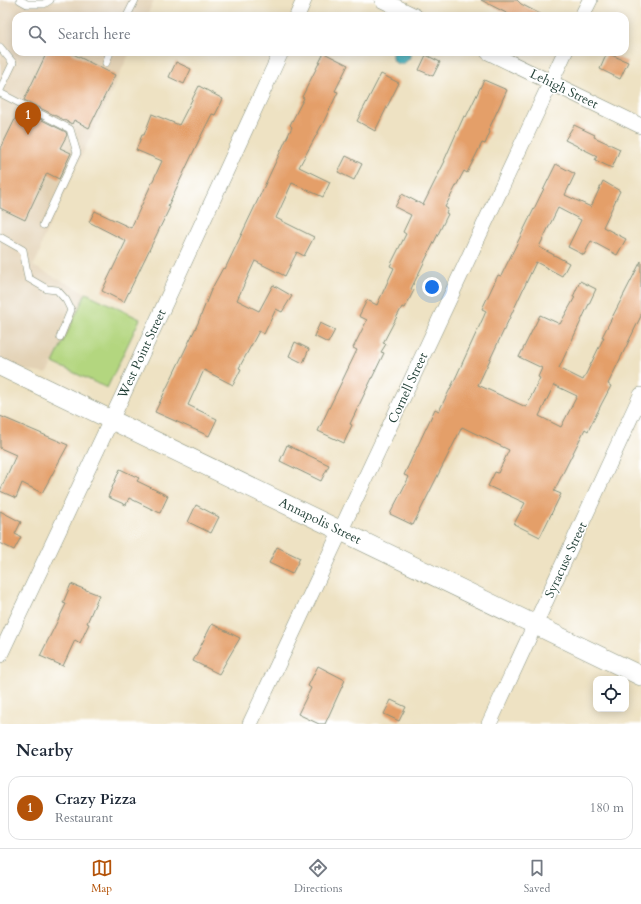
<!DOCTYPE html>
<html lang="en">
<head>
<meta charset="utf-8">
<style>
	body { margin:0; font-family:Cardo,serif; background:#f2f2f3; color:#1f2937 }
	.controls { position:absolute; right:12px; bottom:12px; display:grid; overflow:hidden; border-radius:8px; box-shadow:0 2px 10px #0003 }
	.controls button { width:36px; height:36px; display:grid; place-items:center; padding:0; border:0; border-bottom:1px solid #e0e1e3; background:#fff; color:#1f2937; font:20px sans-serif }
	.you { position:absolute; left:432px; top:287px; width:14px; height:14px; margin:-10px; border:3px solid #fff; border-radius:50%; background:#1a73e8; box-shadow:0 0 0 6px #1a73e833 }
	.badge { display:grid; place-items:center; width:26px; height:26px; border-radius:50%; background:#b45309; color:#fff; font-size:13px; font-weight:700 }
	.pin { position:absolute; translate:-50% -33px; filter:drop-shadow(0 1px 2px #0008) }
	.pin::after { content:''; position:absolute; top:21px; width:14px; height:12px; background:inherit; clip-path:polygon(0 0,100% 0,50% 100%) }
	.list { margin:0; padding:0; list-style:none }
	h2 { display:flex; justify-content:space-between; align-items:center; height:52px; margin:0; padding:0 16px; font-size:17px }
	h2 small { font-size:13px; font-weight:400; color:#747a83 }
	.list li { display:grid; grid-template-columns:26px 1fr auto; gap:12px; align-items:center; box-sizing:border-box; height:64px; margin:0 8px 8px; padding:0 8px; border:1px solid #e0e1e3; border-radius:12px }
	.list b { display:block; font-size:15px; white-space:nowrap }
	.list p { margin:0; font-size:13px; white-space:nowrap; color:#747a83 }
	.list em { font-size:13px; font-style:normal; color:#747a83 }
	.icon { flex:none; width:22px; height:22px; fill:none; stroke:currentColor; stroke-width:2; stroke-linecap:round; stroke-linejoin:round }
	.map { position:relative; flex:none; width:641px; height:724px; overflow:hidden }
	.search { position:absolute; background:#fff; box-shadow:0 2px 10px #0003; left:12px; right:12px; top:12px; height:44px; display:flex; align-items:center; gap:10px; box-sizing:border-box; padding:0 14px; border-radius:12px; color:#747a83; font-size:15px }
	.sheet { height:124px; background:#fff }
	nav { display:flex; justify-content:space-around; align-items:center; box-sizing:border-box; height:56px; border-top:1px solid #e0e1e3; background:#fff; font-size:11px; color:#747a83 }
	nav a { display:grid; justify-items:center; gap:2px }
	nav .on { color:#b45309 }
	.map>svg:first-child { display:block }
	.built { fill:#e3d2b5 }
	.green { fill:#b3d67f; stroke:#698a5a }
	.water { fill:#3babb7; stroke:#2d7476 }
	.building { fill:#e49f69; fill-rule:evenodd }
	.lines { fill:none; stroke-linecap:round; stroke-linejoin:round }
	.service-casing { stroke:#86907c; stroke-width:8 }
	.minor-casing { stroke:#86907c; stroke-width:16 }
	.tertiary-casing { stroke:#86907c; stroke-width:20 }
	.service { stroke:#fff; stroke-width:7 }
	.minor { stroke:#fff; stroke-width:15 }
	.tertiary { stroke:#fff; stroke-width:19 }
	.labels { text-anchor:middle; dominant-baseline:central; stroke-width:3; stroke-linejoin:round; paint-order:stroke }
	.street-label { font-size:13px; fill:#1f3d34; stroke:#fff }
</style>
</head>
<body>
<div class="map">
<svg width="641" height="724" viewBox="0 0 641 724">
	<rect width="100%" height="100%" fill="#fff"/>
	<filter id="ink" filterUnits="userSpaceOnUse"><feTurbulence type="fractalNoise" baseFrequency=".025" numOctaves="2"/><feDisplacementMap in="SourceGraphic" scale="8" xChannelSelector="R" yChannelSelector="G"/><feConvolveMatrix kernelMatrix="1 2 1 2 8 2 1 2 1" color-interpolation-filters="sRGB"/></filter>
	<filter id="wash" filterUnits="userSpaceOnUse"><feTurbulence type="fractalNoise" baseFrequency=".012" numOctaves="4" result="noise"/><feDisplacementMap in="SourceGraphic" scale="16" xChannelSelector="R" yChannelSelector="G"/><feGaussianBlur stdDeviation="0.9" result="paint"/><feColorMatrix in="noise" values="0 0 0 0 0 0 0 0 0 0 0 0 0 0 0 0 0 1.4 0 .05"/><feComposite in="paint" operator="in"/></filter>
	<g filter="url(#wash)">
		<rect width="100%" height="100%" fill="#eee2c3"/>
		<polygon class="built" points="0,0 154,0 147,16 16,16 16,52 130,52 43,239 39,255 33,266 86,293 47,374 0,366"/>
		<polygon class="green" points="86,293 140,319 107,388 53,363"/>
		<polygon class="water" points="392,52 410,52 410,58 403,64 397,64 392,59"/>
		<g id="blocks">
			<g class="building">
				<polygon points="481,0 517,0 521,4 544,16 512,16"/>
				<polygon points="47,52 69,52 115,75 89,128 74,120 72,124 24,100"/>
				<polygon points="324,53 348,65 335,91 338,92 324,121 299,167 330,182 323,197 292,183 276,218 314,237 304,256 297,252 285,276 255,261 237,300 259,311 273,285 292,296 282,312 276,309 264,334 259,331 239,368 241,369 233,385 204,370 188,405 217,419 209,436 155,412 198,323 211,290 223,268 225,269 255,206 292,127 290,125 304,98 302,97"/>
				<polygon points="607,53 628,62 620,79 600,69"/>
				<polygon points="426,55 440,62 433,76 419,70"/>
				<polygon points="176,62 191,69 184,84 169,77"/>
				<polygon points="381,74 399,83 375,131 357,121"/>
				<polygon points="484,80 507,90 488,131 490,132 485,144 482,143 467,173 464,171 445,207 448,209 446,213 448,214 411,289 414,290 405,308 402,307 383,343 386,344 381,352 384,353 350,424 352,425 344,443 318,431 357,350 353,348 367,320 359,316 367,300 377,305 394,268 390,266 406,234 403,232 411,215 395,207 402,194 423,205 445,161 444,161 464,116 466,117"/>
				<polygon points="199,86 223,99 215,115 212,114 199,140 168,206 170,207 124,302 102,291 126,241 89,222 95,211 131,228 162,161 136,150 142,135 144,135 152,114 179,125"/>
				<polygon points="20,109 66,132 67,135 60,148 71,153 59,179 47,173 25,220 0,208 0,150"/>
				<polygon points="574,125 595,135 594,137 620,149 612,168 595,160 597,156 565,140"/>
				<polygon points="346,156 362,164 354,180 338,172"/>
				<path d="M556 164 575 174 565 195 591 207 603 181 620 191 603 227 626 239 617 255 591 241 584 255 568 247 581 220 558 208 539 247 569 263 562 276 536 262 478 385 526 407 540 378 538 377 542 368 519 357 540 315 560 324 575 297H573L580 281 596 289 559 368 583 380 604 337H602L641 261V316L608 384 611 386 602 403 588 431 585 429 554 491 561 494 540 537 514 524 525 503 488 486 495 472 498 473 509 450 462 427 413 525 390 514 409 477 404 475 435 409 439 411 455 379 484 316 486 311 482 309 498 275 501 276ZM554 385 577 396 561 427 539 416Z"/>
				<polygon points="320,323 335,330 328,343 314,336"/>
				<polygon points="295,342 309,349 303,363 289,356"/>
				<polygon points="0,416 68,445 42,493 22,483 16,498 0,491 16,455 0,448"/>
				<polygon points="287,445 329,465 321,481 280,461"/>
				<polygon points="120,469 139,478 137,481 168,496 160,513 129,498 126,505 108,497"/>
				<polygon points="196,505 219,517 211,533 188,522"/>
				<polygon points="0,511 21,522 15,534 21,537 14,550 0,543"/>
				<polygon points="277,547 300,558 292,574 269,563"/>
				<polygon points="71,584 99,595 87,623 89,624 80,643 75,640 63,666 40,656 66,604 63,603"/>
				<polygon points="212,624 240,638 219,674 193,661"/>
				<polygon points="318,666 345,680 325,724 319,724 298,714 311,688 308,686"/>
				<polygon points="391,700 406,707 399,721 384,714"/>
			</g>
		</g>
	</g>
	<g filter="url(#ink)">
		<use href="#blocks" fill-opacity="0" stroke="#86907c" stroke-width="1"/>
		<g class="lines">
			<defs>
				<g id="service">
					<polyline points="20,0 27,4 44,4 50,0"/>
					<polyline points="127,16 135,0"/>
					<polyline points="0,47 13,63 0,90"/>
					<polyline points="106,63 110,52"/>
					<polyline points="0,93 70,129 77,153 43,225"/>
					<polyline points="0,237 23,250 28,278 47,289 57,290 66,300 71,310 60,337"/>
				</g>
				<g id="minor">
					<polyline points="382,0 415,16"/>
					<polyline points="297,16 304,0"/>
					<polyline points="582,16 590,0"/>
					<polyline points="488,52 641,126"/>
					<polyline points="0,655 121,399 281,52"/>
					<polyline points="250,724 565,52"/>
					<polyline points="489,724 641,395"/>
				</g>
				<polyline id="tertiary" points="0,366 641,676"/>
			</defs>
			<use href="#service" class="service-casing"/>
			<use href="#minor" class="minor-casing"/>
			<use href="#tertiary" class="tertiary-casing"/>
			<use href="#service" class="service"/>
			<use href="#minor" class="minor"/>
			<use href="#tertiary" class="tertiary"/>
		</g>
	</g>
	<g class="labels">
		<g class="street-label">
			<text transform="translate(564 89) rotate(26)">Lehigh Street</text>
			<text transform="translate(142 354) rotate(-65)">West Point Street</text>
			<text transform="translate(408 388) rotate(-65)">Cornell Street</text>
			<text transform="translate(320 521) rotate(26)">Annapolis Street</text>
			<text transform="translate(566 560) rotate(-65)">Syracuse Street</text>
		</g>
	</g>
</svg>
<div class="controls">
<button><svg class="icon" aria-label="locate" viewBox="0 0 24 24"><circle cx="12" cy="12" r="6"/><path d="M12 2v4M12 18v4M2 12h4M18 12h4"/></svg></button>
</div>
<div class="you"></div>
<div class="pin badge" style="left:28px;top:135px">1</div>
<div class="search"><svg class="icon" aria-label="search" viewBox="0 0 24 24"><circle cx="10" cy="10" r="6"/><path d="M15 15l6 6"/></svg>Search here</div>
</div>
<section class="sheet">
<h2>Nearby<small></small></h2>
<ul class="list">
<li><span class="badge">1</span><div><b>Crazy Pizza</b><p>Restaurant</p></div><em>180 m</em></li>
</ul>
</section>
<nav>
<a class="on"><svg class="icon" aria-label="map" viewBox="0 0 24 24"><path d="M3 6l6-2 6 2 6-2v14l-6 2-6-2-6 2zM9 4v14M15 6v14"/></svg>Map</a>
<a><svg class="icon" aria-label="directions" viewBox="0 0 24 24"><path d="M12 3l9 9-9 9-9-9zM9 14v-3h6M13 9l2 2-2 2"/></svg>Directions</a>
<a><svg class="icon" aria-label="saved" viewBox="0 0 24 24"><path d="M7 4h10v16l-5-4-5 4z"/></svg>Saved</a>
</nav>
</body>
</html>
